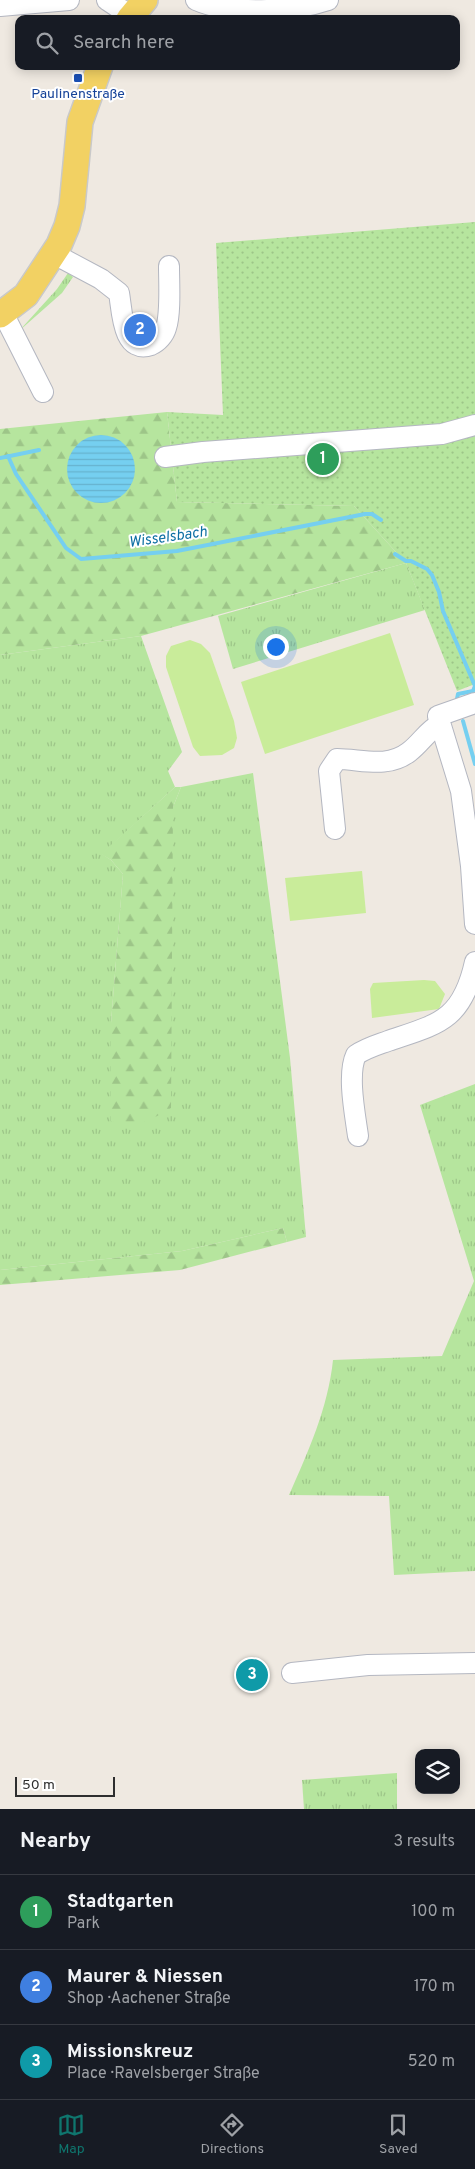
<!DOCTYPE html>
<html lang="en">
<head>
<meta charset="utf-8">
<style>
	body { margin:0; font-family:Overpass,sans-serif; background:#242831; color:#f1f3f6 }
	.controls { position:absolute; right:15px; bottom:15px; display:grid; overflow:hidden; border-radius:10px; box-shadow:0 2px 12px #0003 }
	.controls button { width:45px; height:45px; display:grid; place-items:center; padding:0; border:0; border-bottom:1px solid #363941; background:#171b24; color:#f1f3f6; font:25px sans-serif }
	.scale { position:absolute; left:15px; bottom:12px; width:100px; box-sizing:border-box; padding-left:5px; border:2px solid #2e2e2e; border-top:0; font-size:14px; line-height:18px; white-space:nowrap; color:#2e2e2e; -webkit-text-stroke:4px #fff; paint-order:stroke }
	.you { position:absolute; left:275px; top:646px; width:18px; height:18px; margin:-12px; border:4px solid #fff; border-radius:50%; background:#1a73e8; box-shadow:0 0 0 8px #1a73e833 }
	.badge { display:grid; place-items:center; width:32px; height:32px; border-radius:50%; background:#0f766e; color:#fff; font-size:16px; font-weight:700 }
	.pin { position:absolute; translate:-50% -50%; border:2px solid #fff; box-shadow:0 1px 5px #0006 }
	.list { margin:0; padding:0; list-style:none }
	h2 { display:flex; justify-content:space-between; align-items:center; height:65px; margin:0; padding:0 20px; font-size:21px }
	h2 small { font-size:16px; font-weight:400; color:#9ea1a6 }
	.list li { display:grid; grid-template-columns:32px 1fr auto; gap:15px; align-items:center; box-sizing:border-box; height:75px; padding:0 20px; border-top:1px solid #363941 }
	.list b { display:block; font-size:19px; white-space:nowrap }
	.list p { margin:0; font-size:16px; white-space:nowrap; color:#9ea1a6 }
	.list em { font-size:16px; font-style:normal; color:#9ea1a6 }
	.icon { flex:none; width:28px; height:28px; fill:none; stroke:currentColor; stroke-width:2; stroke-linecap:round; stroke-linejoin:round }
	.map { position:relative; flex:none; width:475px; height:1809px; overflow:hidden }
	.search { position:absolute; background:#171b24; box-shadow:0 2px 12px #0003; left:15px; right:15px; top:15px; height:55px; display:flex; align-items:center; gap:12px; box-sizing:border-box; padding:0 18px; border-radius:10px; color:#9ea1a6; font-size:19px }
	.sheet { height:290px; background:#171b24 }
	nav { display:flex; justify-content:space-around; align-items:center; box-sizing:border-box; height:70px; border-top:1px solid #363941; background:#171b24; font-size:14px; color:#9ea1a6 }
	nav a { display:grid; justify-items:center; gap:2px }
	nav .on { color:#0f766e }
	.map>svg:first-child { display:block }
	.grass { fill:url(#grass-tufts) }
	.forest { fill:url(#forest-firs) }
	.park { fill:url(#park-dots) }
	.pitch { fill:#c9ec9a }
	.water { fill:url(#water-rules) }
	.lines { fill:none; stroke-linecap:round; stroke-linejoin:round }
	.stream { stroke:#75cff0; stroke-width:4 }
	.minor-casing { stroke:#b4b7c1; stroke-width:22 }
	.major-casing { stroke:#c9c9c9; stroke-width:28 }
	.minor { stroke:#fff; stroke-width:20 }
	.major { stroke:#f2d163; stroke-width:25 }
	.transit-dot { fill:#1a4fb4; stroke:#fff; stroke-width:2 }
	.labels { text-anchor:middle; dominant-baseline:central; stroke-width:4; stroke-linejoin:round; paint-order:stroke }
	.transit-label { font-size:14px; fill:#164399; stroke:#fff }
	.water-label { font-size:15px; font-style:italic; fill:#0d6fa3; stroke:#fff }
</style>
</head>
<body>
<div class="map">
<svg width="475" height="1809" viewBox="0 0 475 1809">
	<defs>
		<pattern id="grass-tufts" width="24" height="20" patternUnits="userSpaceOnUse" patternTransform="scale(1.25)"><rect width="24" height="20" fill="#b6e59e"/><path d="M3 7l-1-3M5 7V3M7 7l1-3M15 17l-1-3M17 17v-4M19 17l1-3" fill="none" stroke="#9dc588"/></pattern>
		<pattern id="forest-firs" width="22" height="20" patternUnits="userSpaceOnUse" patternTransform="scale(1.25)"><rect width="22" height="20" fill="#b6e59e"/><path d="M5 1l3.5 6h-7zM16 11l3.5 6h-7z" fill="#9dc588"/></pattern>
		<pattern id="park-dots" width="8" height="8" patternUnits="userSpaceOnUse" patternTransform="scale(1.25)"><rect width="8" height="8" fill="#b6e59e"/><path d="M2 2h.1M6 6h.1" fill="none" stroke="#9dc588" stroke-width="1.8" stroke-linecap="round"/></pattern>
		<pattern id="water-rules" width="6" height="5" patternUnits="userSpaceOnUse" patternTransform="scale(1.25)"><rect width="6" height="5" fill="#75cff0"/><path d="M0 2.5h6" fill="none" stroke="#66b2ce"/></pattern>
	</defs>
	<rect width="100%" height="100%" fill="#efe9e1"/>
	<g class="grass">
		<polygon points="68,273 73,277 62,293 19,331 57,289"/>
		<polygon points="406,563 425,610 233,669 218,616"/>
		<polygon points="141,636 182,752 168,771 175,787 102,854 111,860 123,874 111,1023 111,1121 173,807 181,787 253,773 290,1058 306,1237 287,1242 283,1228 182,1251 0,1270 0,655"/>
		<path d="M475 1084V1571L394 1575 389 1496 289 1495C308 1452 328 1408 333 1360L442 1356 474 1281 420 1105Z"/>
		<polygon points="397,1773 397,1809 304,1809 302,1780"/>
	</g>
	<g class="forest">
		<polygon points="167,412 177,502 354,506 406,563 141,636 0,655 0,429"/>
		<path d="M175 787H181L173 807 171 1108C149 1121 137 1129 111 1121V1023L123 874 111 860 101 854Z"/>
		<polygon points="283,1228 287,1242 180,1270 0,1285 0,1270 182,1251"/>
	</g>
	<polygon class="park" points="475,222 475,684 457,691 406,563 354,506 177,502 167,412 223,415 216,243"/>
	<g class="pitch">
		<polygon points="390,633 414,705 265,754 241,682"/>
		<polygon points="190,640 201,644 210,653 234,721 237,738 234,748 222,755 200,756 193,747 166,667 166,656 171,646"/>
		<polygon points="362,871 366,913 290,921 285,878"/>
		<polygon points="424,980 435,981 445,994 439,1009 372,1018 370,989 373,983"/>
	</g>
	<circle class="water" cx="101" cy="469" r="34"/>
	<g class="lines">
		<g class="stream">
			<polyline points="8,456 16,474 66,548 81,559 177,551 365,514 372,514 381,520"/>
			<polyline points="0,458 39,450"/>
			<polyline points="395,554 406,561 411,561 427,569 432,575 439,592 443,611 475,686 473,691 458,694 457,699"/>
			<polyline points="463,721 475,764"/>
		</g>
		<defs>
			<g id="minor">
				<polyline points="107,0 131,16"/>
				<path d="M196 0C230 15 293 12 328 0"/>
				<polyline points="0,6 69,0"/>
				<path d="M54 254 101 279 119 293C122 309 122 355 151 345 158 342 164 335 166 328 171 313 169 283 169 266"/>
				<polyline points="3,313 43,392"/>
				<polyline points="165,457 203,452 442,434 475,425"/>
				<polyline points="475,703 438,716 461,791 471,866 475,924"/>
				<path d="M335 829 329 771 337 759C361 759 387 769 409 752 421 743 427 731 440 724"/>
				<path d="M358 1136C355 1114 347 1074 356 1055 366 1048 377 1045 388 1041 438 1024 462 1021 475 962"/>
				<polyline points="292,1673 368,1665 475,1663"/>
			</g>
			<g id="major">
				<polyline points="129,19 145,0"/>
				<polyline points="0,315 26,295 59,245 67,226 72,206 80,122 100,66"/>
			</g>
		</defs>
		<use href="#minor" class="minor-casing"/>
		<use href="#major" class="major-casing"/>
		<use href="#minor" class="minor"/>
		<use href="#major" class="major"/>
	</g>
	<rect class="transit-dot" x="73" y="73" width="10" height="10" rx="2.5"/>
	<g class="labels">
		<g class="transit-label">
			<text x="78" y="94">Paulinenstraße</text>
		</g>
		<g class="water-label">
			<text transform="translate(168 538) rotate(-8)">Wisselsbach</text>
		</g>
	</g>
</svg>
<div class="controls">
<button><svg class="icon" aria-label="layers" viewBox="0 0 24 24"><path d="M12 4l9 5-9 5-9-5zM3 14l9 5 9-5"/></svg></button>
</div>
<div class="scale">50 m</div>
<div class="you"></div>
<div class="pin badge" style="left:323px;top:459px;background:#2e9e5b">1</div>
<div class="pin badge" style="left:140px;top:330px;background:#3f7fe0">2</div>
<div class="pin badge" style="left:252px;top:1675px;background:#0f9aa8">3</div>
<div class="search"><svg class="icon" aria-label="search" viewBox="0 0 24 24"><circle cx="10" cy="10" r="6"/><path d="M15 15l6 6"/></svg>Search here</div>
</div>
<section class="sheet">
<h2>Nearby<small>3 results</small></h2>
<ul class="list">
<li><span class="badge" style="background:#2e9e5b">1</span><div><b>Stadtgarten</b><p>Park</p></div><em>100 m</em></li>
<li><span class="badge" style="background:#3f7fe0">2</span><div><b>Maurer &amp; Niessen</b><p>Shop · Aachener Straße</p></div><em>170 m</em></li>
<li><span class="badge" style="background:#0f9aa8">3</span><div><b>Missionskreuz</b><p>Place · Ravelsberger Straße</p></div><em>520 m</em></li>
</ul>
</section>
<nav>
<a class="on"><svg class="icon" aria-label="map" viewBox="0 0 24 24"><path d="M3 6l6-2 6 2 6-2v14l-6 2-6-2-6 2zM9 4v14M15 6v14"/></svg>Map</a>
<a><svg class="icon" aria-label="directions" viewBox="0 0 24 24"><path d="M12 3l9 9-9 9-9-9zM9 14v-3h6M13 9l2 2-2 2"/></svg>Directions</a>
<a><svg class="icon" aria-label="saved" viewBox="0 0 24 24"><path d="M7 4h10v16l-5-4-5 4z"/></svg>Saved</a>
</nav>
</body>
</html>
